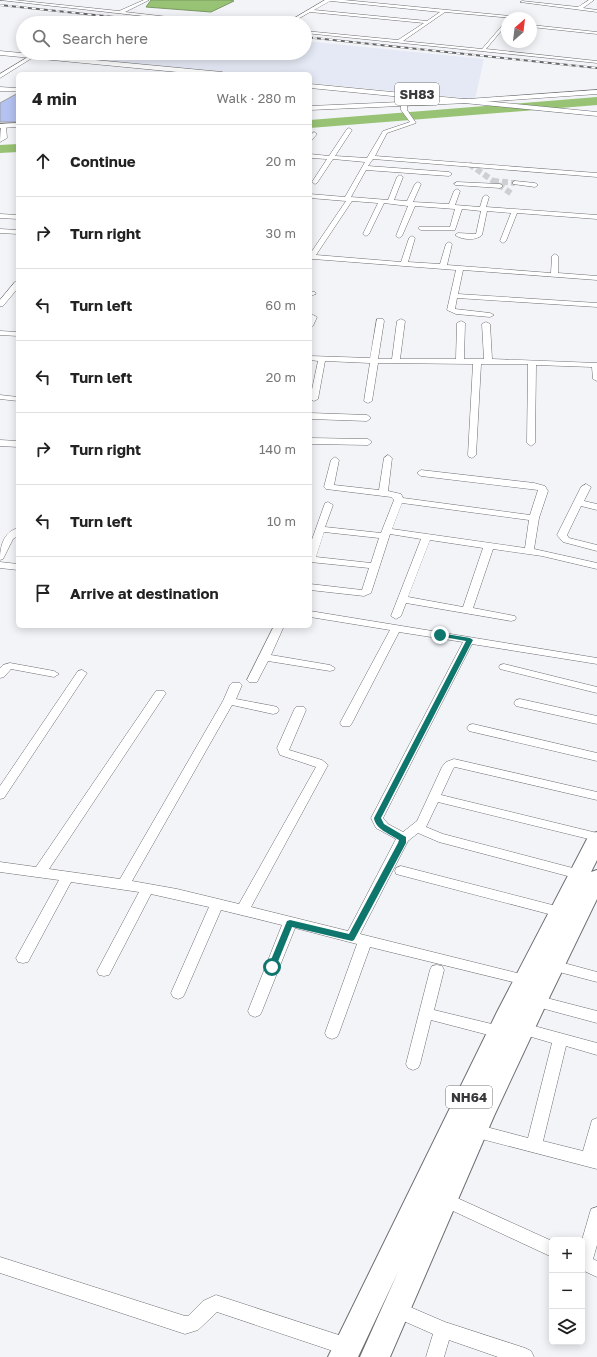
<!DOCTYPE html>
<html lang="en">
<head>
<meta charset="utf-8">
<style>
	body { margin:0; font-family:"Golos Text",sans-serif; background:#f6f6f6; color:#222 }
	.controls { position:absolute; right:12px; bottom:12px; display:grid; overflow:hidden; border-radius:6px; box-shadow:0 2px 10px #0003 }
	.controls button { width:36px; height:36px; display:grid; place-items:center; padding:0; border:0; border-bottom:1px solid #e0e0e0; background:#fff; color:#222; font:20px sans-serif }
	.compass { position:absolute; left:501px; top:12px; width:36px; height:36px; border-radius:50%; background:#fff; box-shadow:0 2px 10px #0003; rotate:28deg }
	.stop { position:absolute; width:12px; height:12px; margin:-9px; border:3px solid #0f766e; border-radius:50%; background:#fff }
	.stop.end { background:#0f766e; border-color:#fff; box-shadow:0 1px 4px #0008 }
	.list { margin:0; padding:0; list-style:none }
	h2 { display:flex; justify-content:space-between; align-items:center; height:52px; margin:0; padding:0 16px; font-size:17px }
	h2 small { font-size:13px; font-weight:400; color:#767676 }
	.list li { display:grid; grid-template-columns:26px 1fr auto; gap:12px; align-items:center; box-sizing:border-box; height:72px; padding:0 16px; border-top:1px solid #e0e0e0 }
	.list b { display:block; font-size:15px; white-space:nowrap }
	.list em { font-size:13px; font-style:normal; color:#767676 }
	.icon { flex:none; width:22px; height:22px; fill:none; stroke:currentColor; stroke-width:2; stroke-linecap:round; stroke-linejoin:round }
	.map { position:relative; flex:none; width:597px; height:1357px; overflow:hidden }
	.search { position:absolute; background:#fff; box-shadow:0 2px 10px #0003; left:16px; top:16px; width:296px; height:44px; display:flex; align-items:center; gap:10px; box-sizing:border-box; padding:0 14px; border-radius:22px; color:#767676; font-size:15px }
	.panel { position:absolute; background:#fff; box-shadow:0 2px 10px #0003; left:16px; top:72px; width:296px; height:556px; border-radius:6px }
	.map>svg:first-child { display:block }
	.built { fill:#e5e9f5 }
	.water { fill:#98c274; stroke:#7b9963 }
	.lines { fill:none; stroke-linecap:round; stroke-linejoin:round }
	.river { fill:#98c274; fill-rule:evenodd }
	.building { fill:#b4c2f1; stroke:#9c9da1 }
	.minor-tunnel { stroke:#cdcfd2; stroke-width:6; stroke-dasharray:6 3; stroke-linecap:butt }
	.minor-casing { stroke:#6d6e72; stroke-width:1 }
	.tertiary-casing { stroke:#6d6e72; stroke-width:1 }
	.primary-casing { stroke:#6d6e72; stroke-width:1 }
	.trunk-casing { stroke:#6d6e72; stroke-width:2 }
	.minor { fill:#fff; fill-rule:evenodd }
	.tertiary { fill:#fff; fill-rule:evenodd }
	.primary { fill:#fff; fill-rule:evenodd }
	.trunk { fill:#fff; fill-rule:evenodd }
	.rail-casing { stroke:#666769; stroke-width:2 }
	.rail { stroke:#fff; stroke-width:1.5; stroke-dasharray:4; stroke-linecap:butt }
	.route { fill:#0f766e }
	.labels { text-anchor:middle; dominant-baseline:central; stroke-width:3; stroke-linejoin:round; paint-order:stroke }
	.shield { fill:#fff; stroke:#747475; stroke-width:1 }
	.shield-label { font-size:13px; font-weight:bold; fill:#38393a }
</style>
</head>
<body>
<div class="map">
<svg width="597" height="1357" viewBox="0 0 597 1357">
	<rect width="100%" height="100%" fill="#f2f4f8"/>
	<polygon class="built" points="305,41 484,59 475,99 310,83 310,74 218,74 43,57 48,53 305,53"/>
	<polygon class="water" points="151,0 230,0 234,1 211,12 146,7"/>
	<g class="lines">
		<g class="river">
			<polygon points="597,97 597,105 310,128 310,120"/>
			<polygon points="18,144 18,152 0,153 0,145"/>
		</g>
	</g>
	<polygon class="building" points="18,93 18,122 0,122 0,103"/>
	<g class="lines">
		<g class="minor-tunnel">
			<polyline points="469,164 512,194"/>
			<polyline points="493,181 515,183"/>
		</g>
		<defs>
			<g id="minor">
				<polygon points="0,0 14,0 119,11 144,0 149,0 125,12 221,23 206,23"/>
				<path d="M325 0H344L510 16 512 18 445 12 403 41 482 49 507 20V24L486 49 597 61V63L305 33V31L398 40 424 23 310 12 291 23H286ZM330 1H331L440 12 427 21 314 10Z"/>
				<polygon points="589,0 594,0 583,8 597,10 597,12 520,2 522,1 578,7"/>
				<polygon points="531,25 597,32 597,34 531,27"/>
				<polygon points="28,57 32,58 0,78 0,74"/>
				<polygon points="0,87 16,88 18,91 0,91"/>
				<path d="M404 102 407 104V110L416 123 387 133 375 156 597 173V177L373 159 368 166 449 172 452 174 449 176 366 170 351 197 388 200 397 177 400 175 403 177 394 200 407 201 415 184 418 182 421 184 413 202 449 204 454 191 457 189 460 191 455 205 480 207 483 197 486 195 489 197 486 207 597 215V219L517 213 506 241 503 243 500 241 511 213 487 211 482 235C476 241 462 240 455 235L458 233 476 234 481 211 462 209 455 230H421L419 229V227H450L455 209 415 206 402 236 399 238 396 236 408 206 384 203 369 234 366 236 363 234 378 203 352 201 316 255 401 262 409 238 412 236 415 238 408 262 440 264 446 244 449 242 452 244 447 265 551 273 552 256 555 254 558 256V273L597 276V280L463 270 458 294 597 303V307L457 298 455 309 490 313 494 315 490 317 456 314 447 310 456 270 313 259 310 261V254L346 201 310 198V194L345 197 365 162 333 159 317 183 315 184 312 182 327 159 310 158V154L329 156 347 129 349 128 352 130 335 156 367 158 383 131 410 122 401 110V104Z"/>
				<polygon points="1,125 6,126 7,138 0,142"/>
				<polygon points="314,132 317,134 310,142 310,136"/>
				<polygon points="515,181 535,183 538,185 535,187 513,184 513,182"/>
				<polygon points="457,182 500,184 503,186 500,188 455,185 454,184"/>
				<polygon points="0,214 18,215 18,219 0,218"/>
				<polygon points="0,229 18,230 18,234 0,233"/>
				<polygon points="15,282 18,282 18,288 3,306 0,306 0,300"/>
				<polygon points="310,292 315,292 316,294 310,296"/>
				<polygon points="310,315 313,315 317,317 313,326 310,326"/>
				<polygon points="377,319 383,319 384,321 378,359 392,359 397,321 401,319 405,321 400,359 456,359 457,323 461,321 465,323 464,359 484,359 482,324 486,322 490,324 492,359 597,363 597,381 593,379 592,367 536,365 535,443 531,446 527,443 528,364 481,364 476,455 472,458 469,457 468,455 473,364 378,363 372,401 368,403 364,401 370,363 325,361 318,399 314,401 310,399 318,361 310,360 310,356 370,358"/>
				<polygon points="0,331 18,332 18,336 0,335"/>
				<polygon points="0,395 18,397 18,401 0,399"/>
				<polygon points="310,413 367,415 371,418 367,421 310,419"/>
				<polygon points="310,438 368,439 372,442 368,445 310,444"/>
				<polygon points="0,440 18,441 18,447 0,446"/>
				<path d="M388 455 392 458 388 491 401 494 403 498 530 515 538 490 421 476 417 473 421 470 534 483 545 486 548 491 539 518 534 549 597 563V569L542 556 493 549 473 608 515 616 516 618 515 620 511 621 406 603 401 616 396 619 391 616 421 539 390 534 371 593 364 596 310 590V584L362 590 369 568 310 562V545L325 503 328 502 333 505 325 527 381 533 394 500 391 497 326 489 324 487 331 460 335 457 339 460 334 485 379 490 384 458ZM402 503 529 520 525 548 392 529ZM324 532 379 538 371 563 316 557ZM430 540 483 548 463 607 408 597Z"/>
				<polygon points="586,484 591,487 584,501 597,504 597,510 581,506 567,535 569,538 597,545 597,551 563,542 557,535 581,487"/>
				<path d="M18 528V536L13 539 3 559 0 560C0 547 3 532 18 528Z"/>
				<polygon points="0,562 18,564 18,570 0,568"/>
				<polygon points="310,611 597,658 597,664 472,644 383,818 388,824 403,832 417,821 442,767 446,762 454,759 597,792 597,800 455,767 453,769 441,795 597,833 597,841 438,802 426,827 443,834 584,871 585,874 584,877 579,879 439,842 418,833 408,841 360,934 529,976 534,977 536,981 534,985 529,986 370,947 339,1033 337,1037 332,1039 327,1037 325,1033 357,944 295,928 262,1011 260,1015 255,1017 250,1015 248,1011 282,925 221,910 185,993 183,997 178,999 173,997 171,993 209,907 151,894 109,975 104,976 99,975 97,971 139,892 71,882 28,962 23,963 18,962 16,958 59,880 0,872 0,862 36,867 156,691 164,691 166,693 49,869 120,879 223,701 230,685 232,683 240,683 242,685 236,699 273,706 277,707 279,710 277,713 273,714 232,705 132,881 177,889 239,904 316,767 280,755 277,748 294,710 296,707 304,707 306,710 289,750 322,760 328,765 251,907 348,931 396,839 376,828 371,818 463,642 399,632 352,723 350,726 342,726 340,723 390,630 310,617"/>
				<polygon points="274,626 284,626 271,655 330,665 335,668 334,670 330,671 268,661 257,682 249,682 247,680"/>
				<polygon points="10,663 54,671 59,674 54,677 11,669 4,677 0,678 0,668 3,665"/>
				<polygon points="504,664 597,687 597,693 500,669 499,667 500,665"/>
				<polygon points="82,670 87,673 4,798 0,799 0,786 78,671"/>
				<polygon points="520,699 597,716 597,724 516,706 514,703 516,700"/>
				<polygon points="473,724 597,753 597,761 469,731 467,728 469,725"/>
				<polygon points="401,866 560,907 565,908 567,912 565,916 560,917 396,874 395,871 396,868"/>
				<polygon points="549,959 597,972 597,982 544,968 542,964 544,960"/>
				<polygon points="437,965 442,966 444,970 434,1010 500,1026 505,1028 507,1032 505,1036 500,1038 431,1020 420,1064 418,1068 413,1070 408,1068 406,1064 430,970 432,966"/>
				<polygon points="535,995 597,1011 597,1023 530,1005 528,1001 530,997"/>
				<polygon points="523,1023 597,1043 597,1055 566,1046 543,1141 583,1151 592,1120 597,1118 597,1169 470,1136 467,1131 470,1126 475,1124 528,1138 552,1043 518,1033 516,1029 518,1025"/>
				<polygon points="444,1192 552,1241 552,1257 438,1204 436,1199 438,1194"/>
				<polygon points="597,1207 597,1245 593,1259 597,1261 597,1277 582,1270 582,1240 591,1209"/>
				<polygon points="0,1257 185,1316 188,1316 203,1301 216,1295 348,1338 354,1341 357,1347 354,1353 348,1356 217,1312 198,1330 185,1334 0,1273"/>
				<polygon points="396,1301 445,1322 525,1348 531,1351 534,1357 498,1357 449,1340 444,1357 426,1357 433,1334 390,1315 387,1309 390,1303"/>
			</g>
			<g id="tertiary">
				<polygon points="597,90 597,94 468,103 310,110 310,106 468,99"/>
				<polygon points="18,123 18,127 0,128 0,124"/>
			</g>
			<g id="primary">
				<polygon points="0,51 222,72 226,74 198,74 0,55"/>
				<polygon points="310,84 597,112 597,116 310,88"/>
			</g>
			<polygon id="trunk" points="597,832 597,860 591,872 597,870 597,899 550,996 494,1116 390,1357 360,1357 398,1272 358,1357 328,1357 497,1012 587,839 590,834"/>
		</defs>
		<use href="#minor" class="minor-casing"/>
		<use href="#tertiary" class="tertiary-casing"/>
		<use href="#primary" class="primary-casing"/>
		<use href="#trunk" class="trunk-casing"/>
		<use href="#minor" class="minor"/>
		<use href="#tertiary" class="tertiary"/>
		<use href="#primary" class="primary"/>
		<use href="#trunk" class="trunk"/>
		<defs>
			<g id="rail">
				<polyline points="0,5 171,23"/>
				<polyline points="305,37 597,68"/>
			</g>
		</defs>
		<use href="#rail" class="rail-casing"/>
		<use href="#rail" class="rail"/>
	</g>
	<path class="route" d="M440 633 470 638 473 640 381 818 384 824 406 837V843L354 940 352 941 292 927 275 969H270L268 967 287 921 290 920 349 934 398 843 399 840C390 834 375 829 374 818L466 641 438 636 437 635Z"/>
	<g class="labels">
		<g class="shield">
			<rect x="395" y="83" width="44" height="22" rx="3"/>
			<rect x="446" y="1086" width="46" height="22" rx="3"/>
		</g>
		<g class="shield-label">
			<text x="417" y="94">SH83</text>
			<text x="469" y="1097">NH64</text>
		</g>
	</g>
</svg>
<div class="controls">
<button>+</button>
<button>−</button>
<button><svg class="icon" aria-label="layers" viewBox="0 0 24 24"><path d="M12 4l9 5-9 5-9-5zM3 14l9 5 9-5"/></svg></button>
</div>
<svg class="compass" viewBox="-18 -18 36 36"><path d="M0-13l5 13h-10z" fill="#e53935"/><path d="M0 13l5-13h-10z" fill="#767676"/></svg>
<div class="stop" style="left:272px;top:967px"></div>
<div class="stop end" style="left:440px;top:635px"></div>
<div class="search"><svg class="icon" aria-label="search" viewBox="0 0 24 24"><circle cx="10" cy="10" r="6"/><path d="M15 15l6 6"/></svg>Search here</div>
<section class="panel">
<h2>4 min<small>Walk · 280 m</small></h2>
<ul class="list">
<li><svg class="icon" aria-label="ahead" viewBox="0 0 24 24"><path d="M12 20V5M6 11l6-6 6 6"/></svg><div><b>Continue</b></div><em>20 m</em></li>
<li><svg class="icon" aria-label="right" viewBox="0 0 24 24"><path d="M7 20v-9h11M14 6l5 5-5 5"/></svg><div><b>Turn right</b></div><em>30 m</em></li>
<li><svg class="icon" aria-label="left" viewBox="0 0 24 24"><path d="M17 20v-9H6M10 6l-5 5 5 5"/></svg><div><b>Turn left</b></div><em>60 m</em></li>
<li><svg class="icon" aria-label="left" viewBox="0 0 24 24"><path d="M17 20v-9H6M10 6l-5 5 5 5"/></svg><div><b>Turn left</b></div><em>20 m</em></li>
<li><svg class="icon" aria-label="right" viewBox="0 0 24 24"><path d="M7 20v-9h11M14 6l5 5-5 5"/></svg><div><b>Turn right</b></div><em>140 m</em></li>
<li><svg class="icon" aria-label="left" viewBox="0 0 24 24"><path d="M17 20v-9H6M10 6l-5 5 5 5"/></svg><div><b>Turn left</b></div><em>10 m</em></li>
<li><svg class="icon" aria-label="arrive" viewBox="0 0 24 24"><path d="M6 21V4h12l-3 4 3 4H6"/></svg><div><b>Arrive at destination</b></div></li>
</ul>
</section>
</div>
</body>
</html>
